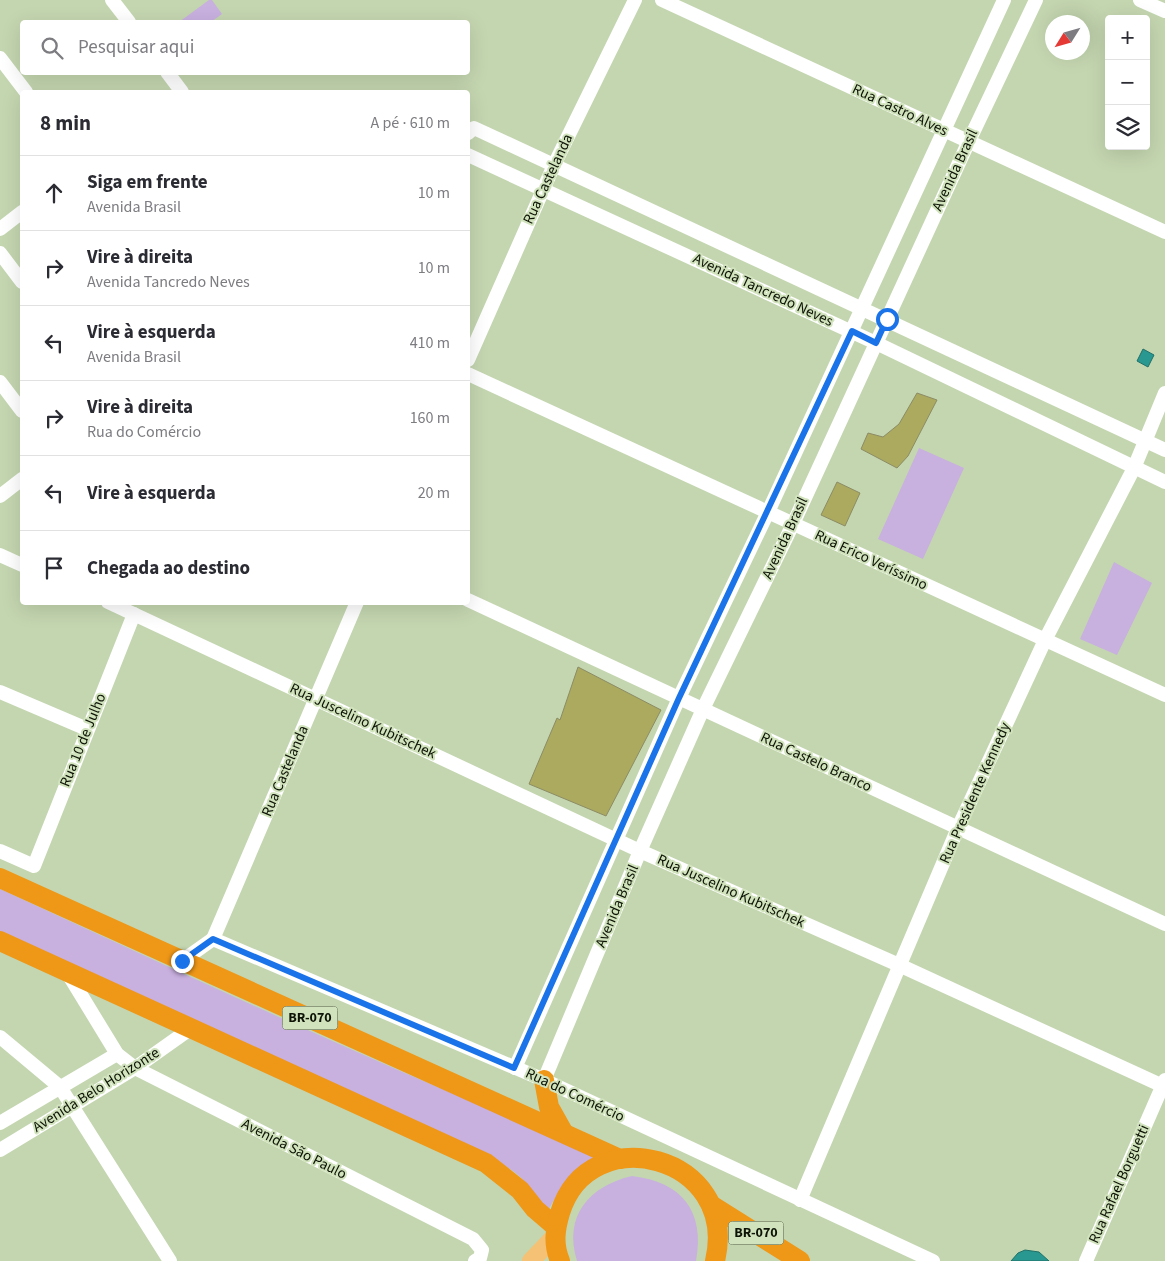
<!DOCTYPE html>
<html lang="pt">
<head>
<meta charset="utf-8">
<style>
	body { margin:0; font-family:"Source Sans 3",sans-serif; background:#f7f7f7; color:#2b2b33 }
	.controls { position:absolute; right:15px; top:15px; display:grid; overflow:hidden; border-radius:5px; box-shadow:0 5px 20px #0002 }
	.controls button { width:45px; height:45px; display:grid; place-items:center; padding:0; border:0; border-bottom:1px solid #e1e1e2; background:#fff; color:#2b2b33; font:25px sans-serif }
	.compass { position:absolute; left:1045px; top:15px; width:45px; height:45px; border-radius:50%; background:#fff; box-shadow:0 5px 20px #0002; rotate:233deg }
	.stop { position:absolute; width:15px; height:15px; margin:-11px; border:4px solid #1a73e8; border-radius:50%; background:#fff }
	.stop.end { background:#1a73e8; border-color:#fff; box-shadow:0 1px 5px #0008 }
	.list { margin:0; padding:0; list-style:none }
	h2 { display:flex; justify-content:space-between; align-items:center; height:65px; margin:0; padding:0 20px; font-size:21px }
	h2 small { font-size:16px; font-weight:400; color:#7c7c81 }
	.list li { display:grid; grid-template-columns:32px 1fr auto; gap:15px; align-items:center; box-sizing:border-box; height:75px; padding:0 20px; border-top:1px solid #e1e1e2 }
	.list b { display:block; font-size:19px; white-space:nowrap }
	.list p { margin:0; font-size:16px; white-space:nowrap; color:#7c7c81 }
	.list em { font-size:16px; font-style:normal; color:#7c7c81 }
	.icon { flex:none; width:28px; height:28px; fill:none; stroke:currentColor; stroke-width:2; stroke-linecap:round; stroke-linejoin:round }
	.map { position:relative; flex:none; width:1165px; height:1261px; overflow:hidden }
	.search { position:absolute; background:#fff; box-shadow:0 5px 20px #0002; left:20px; top:20px; width:450px; height:55px; display:flex; align-items:center; gap:12px; box-sizing:border-box; padding:0 18px; border-radius:5px; color:#7c7c81; font-size:19px }
	.panel { position:absolute; background:#fff; box-shadow:0 5px 20px #0002; left:20px; top:90px; width:450px; height:515px; border-radius:5px }
	.map>svg:first-child { display:block }
	.green { fill:#c8b0df }
	.water { fill:#299890; stroke:#217067 }
	.building { fill:#abaa5f; stroke:#8c8c65 }
	.lines { fill:none; stroke-linecap:round; stroke-linejoin:round }
	.minor { stroke:#fff; stroke-width:14 }
	.major { stroke:#f5c174; stroke-width:18 }
	.highway { stroke:#ef9717; stroke-width:20 }
	.route { stroke:#1a73e8; stroke-width:6 }
	.labels { text-anchor:middle; dominant-baseline:central; stroke-width:4; stroke-linejoin:round; paint-order:stroke }
	.shield { fill:#d1e3bc; stroke:#48513d; stroke-width:1 }
	.shield-label { font-size:14px; font-weight:bold; fill:#0d1306 }
	.street-label { font-size:15px; fill:#0d1306; stroke:#d1e3bc }
</style>
</head>
<body>
<div class="map">
<svg width="1165" height="1261" viewBox="0 0 1165 1261">
	<rect width="100%" height="100%" fill="#c4d6b0"/>
	<g class="green">
		<polygon points="209,0 212,0 222,14 211,22 179,22"/>
		<polygon points="919,448 964,468 923,559 878,539"/>
		<polygon points="1114,562 1152,583 1117,655 1080,639"/>
		<path d="M0 889C198 980 396 1074 600 1154 574 1169 560 1187 547 1213 530 1184 520 1173 490 1157L0 932Z"/>
		<path d="M632 1176C682 1182 705 1211 696 1261H577C563 1216 589 1186 632 1176Z"/>
	</g>
	<g class="water">
		<polygon points="1143,349 1154,355 1148,367 1137,361"/>
		<polygon points="1025,1250 1039,1252 1049,1261 1011,1261 1018,1253"/>
	</g>
	<g class="building">
		<polygon points="917,393 937,400 908,456 897,468 861,449 868,433 883,437 899,424"/>
		<polygon points="837,482 860,493 845,526 821,515"/>
		<polygon points="578,667 661,710 606,816 529,784 557,718 560,720"/>
	</g>
	<g class="lines">
		<g class="minor">
			<polyline points="112,0 129,22"/>
			<polyline points="662,0 1165,232"/>
			<polyline points="1140,0 1165,11"/>
			<polyline points="0,58 26,92"/>
			<polyline points="167,72 182,92"/>
			<polyline points="468,133 474,128 1165,450"/>
			<polyline points="468,155 876,343 1165,482"/>
			<polyline points="0,229 22,212"/>
			<polyline points="0,253 22,282"/>
			<polyline points="468,360 554,165 635,0"/>
			<polyline points="468,374 1165,695"/>
			<polyline points="0,382 22,411"/>
			<polyline points="0,496 22,479"/>
			<polyline points="0,555 22,565"/>
			<polyline points="468,600 1165,924"/>
			<polyline points="108,602 640,851 899,965 1165,1087"/>
			<polyline points="0,692 87,729"/>
			<polyline points="0,851 34,866 134,614"/>
			<polyline points="213,939 544,1080 933,1261"/>
			<polyline points="213,939 357,602"/>
			<polyline points="182,961 213,939"/>
			<polyline points="67,972 117,1054 135,1068 473,1239 482,1250 480,1258 475,1261"/>
			<polyline points="0,1037 60,1087 170,1261"/>
			<polyline points="515,1068 679,698 768,512 1004,0"/>
			<polyline points="544,1080 640,851 703,709 793,524 969,141 1036,0"/>
			<polyline points="0,1123 117,1054"/>
			<polyline points="0,1150 135,1068 190,1029"/>
			<polyline points="800,1200 958,828 1045,640 1134,468 1165,393"/>
			<polyline points="1086,1261 1165,1080"/>
		</g>
		<polyline class="major" points="531,1261 554,1237"/>
		<g class="highway">
			<polyline points="0,878 620,1159"/>
			<polyline points="0,941 486,1163 520,1190 535,1209 556,1227"/>
			<polyline points="544,1080 549,1107 563,1132"/>
			<polyline points="711,1205 800,1261"/>
			<path d="M560 1261C553 1244 555 1230 560 1213 589 1117 740 1155 715 1261"/>
		</g>
	</g>
	<g class="lines">
		<polyline class="route" points="182,961 213,939 514,1068 679,698 852,331 876,343 887,319"/>
	</g>
	<g class="labels">
		<g class="shield">
			<rect x="282.5" y="1006.5" width="55" height="23" rx="4"/>
			<rect x="728.5" y="1221.5" width="55" height="23" rx="4"/>
		</g>
		<g class="shield-label">
			<text x="310" y="1018">BR-070</text>
			<text x="756" y="1233">BR-070</text>
		</g>
		<g class="street-label">
			<text transform="translate(900 110) rotate(25)">Rua Castro Alves</text>
			<text transform="translate(955 170) rotate(-65)">Avenida Brasil</text>
			<text transform="translate(548 179) rotate(-65)">Rua Castelanda</text>
			<text transform="translate(763 290) rotate(25)">Avenida Tancredo Neves</text>
			<text transform="translate(785 538) rotate(-65)">Avenida Brasil</text>
			<text transform="translate(871 560) rotate(25)">Rua Erico Veríssimo</text>
			<text transform="translate(363 721) rotate(25)">Rua Juscelino Kubitschek</text>
			<text transform="translate(83 740) rotate(-68)">Rua 10 de Julho</text>
			<text transform="translate(816 762) rotate(25)">Rua Castelo Branco</text>
			<text transform="translate(285 771) rotate(-67)">Rua Castelanda</text>
			<text transform="translate(975 793) rotate(-66)">Rua Presidente Kennedy</text>
			<text transform="translate(731 891) rotate(24)">Rua Juscelino Kubitschek</text>
			<text transform="translate(617 906) rotate(-67)">Avenida Brasil</text>
			<text transform="translate(96 1090) rotate(-32)">Avenida Belo Horizonte</text>
			<text transform="translate(575 1095) rotate(25)">Rua do Comércio</text>
			<text transform="translate(294 1149) rotate(27)">Avenida São Paulo</text>
			<text transform="translate(1119 1184) rotate(-66)">Rua Rafael Borguetti</text>
		</g>
	</g>
</svg>
<div class="controls">
<button>+</button>
<button>−</button>
<button><svg class="icon" aria-label="layers" viewBox="0 0 24 24"><path d="M12 4l9 5-9 5-9-5zM3 14l9 5 9-5"/></svg></button>
</div>
<svg class="compass" viewBox="-18 -18 36 36"><path d="M0-13l5 13h-10z" fill="#e53935"/><path d="M0 13l5-13h-10z" fill="#7c7c81"/></svg>
<div class="stop" style="left:887px;top:319px"></div>
<div class="stop end" style="left:182px;top:961px"></div>
<div class="search"><svg class="icon" aria-label="search" viewBox="0 0 24 24"><circle cx="10" cy="10" r="6"/><path d="M15 15l6 6"/></svg>Pesquisar aqui</div>
<section class="panel">
<h2>8 min<small>A pé · 610 m</small></h2>
<ul class="list">
<li><svg class="icon" aria-label="ahead" viewBox="0 0 24 24"><path d="M12 20V5M6 11l6-6 6 6"/></svg><div><b>Siga em frente</b><p>Avenida Brasil</p></div><em>10 m</em></li>
<li><svg class="icon" aria-label="right" viewBox="0 0 24 24"><path d="M7 20v-9h11M14 6l5 5-5 5"/></svg><div><b>Vire à direita</b><p>Avenida Tancredo Neves</p></div><em>10 m</em></li>
<li><svg class="icon" aria-label="left" viewBox="0 0 24 24"><path d="M17 20v-9H6M10 6l-5 5 5 5"/></svg><div><b>Vire à esquerda</b><p>Avenida Brasil</p></div><em>410 m</em></li>
<li><svg class="icon" aria-label="right" viewBox="0 0 24 24"><path d="M7 20v-9h11M14 6l5 5-5 5"/></svg><div><b>Vire à direita</b><p>Rua do Comércio</p></div><em>160 m</em></li>
<li><svg class="icon" aria-label="left" viewBox="0 0 24 24"><path d="M17 20v-9H6M10 6l-5 5 5 5"/></svg><div><b>Vire à esquerda</b></div><em>20 m</em></li>
<li><svg class="icon" aria-label="arrive" viewBox="0 0 24 24"><path d="M6 21V4h12l-3 4 3 4H6"/></svg><div><b>Chegada ao destino</b></div></li>
</ul>
</section>
</div>
</body>
</html>
